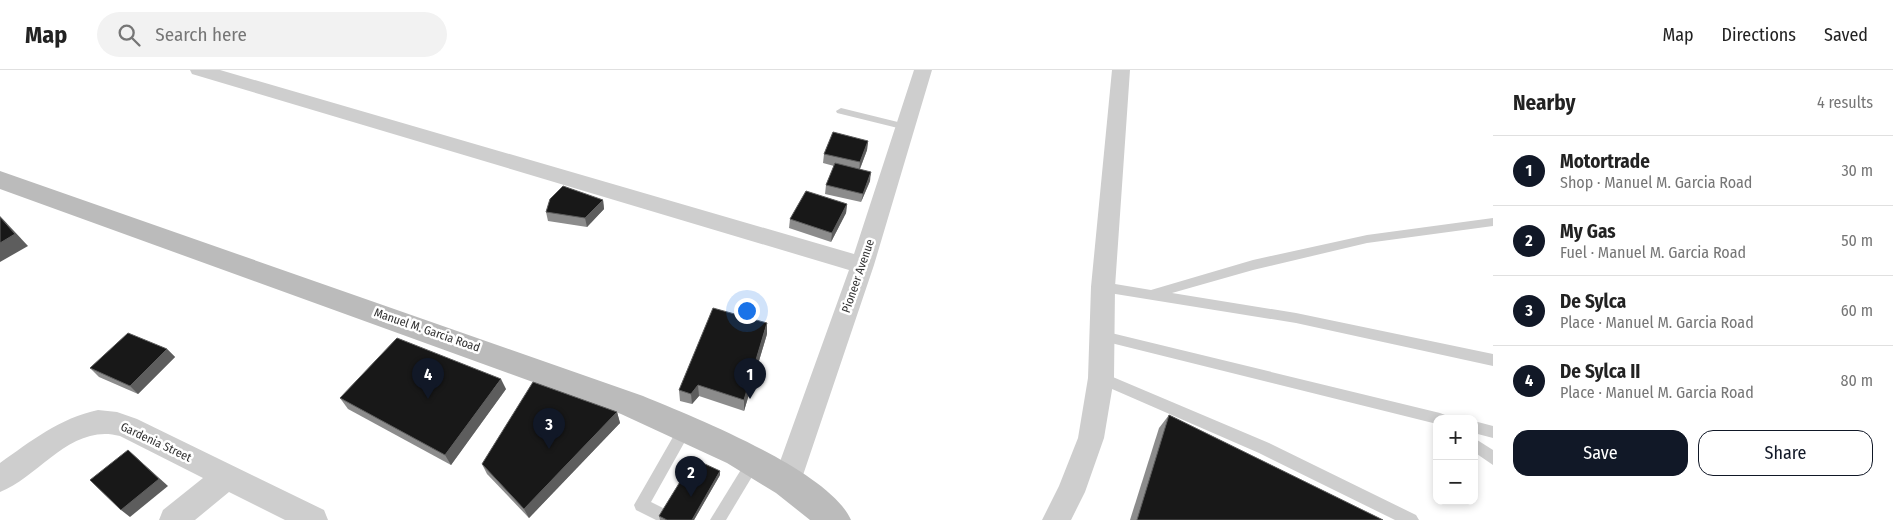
<!DOCTYPE html>
<html lang="en">
<head>
<meta charset="utf-8">
<style>
	body { margin:0; font-family:"Fira Sans Condensed",sans-serif; background:#f2f2f2; color:#222 }
	.controls { position:absolute; right:15px; bottom:15px; display:grid; overflow:hidden; border-radius:10px; box-shadow:0 2px 8px #0003 }
	.controls button { width:45px; height:45px; display:grid; place-items:center; padding:0; border:0; border-bottom:1px solid #e0e0e0; background:#fff; color:#222; font:25px sans-serif }
	.you { position:absolute; left:746px; top:240px; width:18px; height:18px; margin:-12px; border:4px solid #fff; border-radius:50%; background:#1a73e8; box-shadow:0 0 0 8px #1a73e833 }
	.badge { display:grid; place-items:center; width:32px; height:32px; border-radius:50%; background:#111827; color:#fff; font-size:16px; font-weight:700 }
	.pin { position:absolute; translate:-50% -41px; filter:drop-shadow(0 1px 2px #0008) }
	.pin::after { content:''; position:absolute; top:26px; width:18px; height:15px; background:inherit; clip-path:polygon(0 0,100% 0,50% 100%) }
	.list { margin:0; padding:0; list-style:none }
	h2 { display:flex; justify-content:space-between; align-items:center; height:65px; margin:0; padding:0 20px; font-size:21px }
	h2 small { font-size:16px; font-weight:400; color:#767676 }
	.list li { display:grid; grid-template-columns:32px 1fr auto; gap:15px; align-items:center; box-sizing:border-box; height:70px; padding:0 20px; border-top:1px solid #e0e0e0 }
	.list b { display:block; font-size:19px; white-space:nowrap }
	.list p { margin:0; font-size:16px; white-space:nowrap; color:#767676 }
	.list em { font-size:16px; font-style:normal; color:#767676 }
	.actions { display:flex; gap:10px; padding:15px 20px }
	.actions a { flex:1; padding:11px 0; border:1px solid #111827; border-radius:15px; text-align:center; font-size:18px; color:#111827 }
	.actions .main { background:#111827; color:#fff }
	.icon { flex:none; width:28px; height:28px; fill:none; stroke:currentColor; stroke-width:2; stroke-linecap:round; stroke-linejoin:round }
	.map { position:relative; flex:none; width:1493px; height:450px; overflow:hidden }
	header { display:flex; align-items:center; gap:30px; box-sizing:border-box; height:70px; padding:0 25px; background:#fff; border-bottom:1px solid #e0e0e0 }
	header strong { font-size:24px }
	nav { display:flex; gap:28px; margin-inline-start:auto; font-size:18px }
	.search { width:350px; height:45px; background:#f2f2f2; display:flex; align-items:center; gap:12px; box-sizing:border-box; padding:0 18px; border-radius:28px; color:#767676; font-size:19px }
	main { display:flex }
	aside { flex:1; background:#fff }
	.map>svg:first-child { display:block }
	.lines { fill:none; stroke-linecap:round; stroke-linejoin:round }
	.service { fill:#cecece; fill-rule:evenodd }
	.minor { fill:#cecece; fill-rule:evenodd }
	.secondary { fill:#bbb; fill-rule:evenodd }
	.wall { fill:#8c8c8c }
	.shaded-wall { fill:#5d5d5d }
	.building { fill:#181818; stroke:#5d5d5d }
	.labels { text-anchor:middle; dominant-baseline:central; stroke-width:5; stroke-linejoin:round; paint-order:stroke }
	.street-label { font-size:12px; fill:#313131; stroke:#fff }
</style>
</head>
<body>
<header>
<strong>Map</strong>
<div class="search"><svg class="icon" aria-label="search" viewBox="0 0 24 24"><circle cx="10" cy="10" r="6"/><path d="M15 15l6 6"/></svg>Search here</div>
<nav><a>Map</a><a>Directions</a><a>Saved</a></nav>
</header>
<main>
<div class="map">
<svg width="1493" height="450" viewBox="0 0 1493 450">
	<rect width="100%" height="100%" fill="#fff"/>
	<g class="lines">
		<g class="service">
			<polygon points="841,38 910,55 911,57 906,60 837,43 836,41"/>
			<polygon points="1493,148 1493,156 1367,173 1253,200 1172,223 1296,243 1493,284 1493,296 1296,253 1103,222 1099,220 1097,217 1099,214 1103,212 1151,220 1253,190 1367,165"/>
			<polygon points="1103,261 1440,343 1445,345 1447,349 1437,349 1437,354 1103,271 1098,270 1097,266 1098,262"/>
			<polygon points="1101,302 1269,373 1416,445 1419,450 1395,450 1259,383 1096,312 1094,308 1096,304"/>
			<polygon points="686,351 691,353 693,357 651,432 677,445 680,450 656,450 636,440 634,435 681,353"/>
			<polygon points="1474,351 1493,356 1493,368 1474,363"/>
			<polygon points="1474,368 1493,380 1493,395 1474,382"/>
			<polygon points="755,383 760,385 762,390 726,450 710,450 750,385"/>
		</g>
		<g class="minor">
			<polygon points="190,0 220,0 854,184 914,0 932,0 874,195 801,411 797,420 787,424 777,420 773,411 849,200 192,4"/>
			<polygon points="1112,0 1130,0 1115,217 1114,308 1104,368 1085,422 1071,450 1042,450 1059,416 1078,368 1088,308 1091,217"/>
			<path d="M98 340 117 342 137 349 324 440 328 450H285L229 422 195 450H159L163 440 203 408 120 366C71 353 40 406 0 422V393C31 371 60 348 98 340Z"/>
		</g>
		<path class="secondary" d="M0 101 643 326C693 347 829 400 851 450H810L776 423 727 393 621 344 0 119Z"/>
	</g>
	<g class="wall">
		<polygon points="868,71 867,80 860,99 870,111 861,132 825,124 826,115 834,96 823,93 824,84"/>
		<polygon points="603,130 604,139 587,157 548,151 546,142"/>
		<polygon points="847,134 846,143 831,172 789,158 790,149"/>
		<polygon points="767,264 744,341 699,326 692,334 680,331 679,320"/>
		<polygon points="167,279 175,287 138,324 99,307 90,298"/>
		<polygon points="506,319 451,395 348,339 340,328"/>
		<polygon points="617,342 620,353 529,448 487,404 482,394"/>
		<polygon points="1169,345 1383,450 1130,450 1159,358"/>
		<polygon points="720,405 694,450 660,450 659,446"/>
	</g>
	<g class="shaded-wall">
		<polygon points="868,71 867,80 859,101 860,92"/>
		<polygon points="871,102 870,111 861,132 863,124"/>
		<polygon points="603,130 604,139 587,157 585,148"/>
		<polygon points="847,134 846,143 831,172 832,163"/>
		<polygon points="0,146 28,176 0,192"/>
		<polygon points="767,253 767,264 744,341 744,330"/>
		<polygon points="167,279 175,287 138,324 130,316"/>
		<polygon points="501,309 506,319 451,395 445,385"/>
		<polygon points="698,315 699,326 692,334 691,324"/>
		<polygon points="617,342 620,353 529,448 524,439"/>
		<polygon points="128,380 137,388 168,416 130,447 121,440"/>
		<polygon points="720,401 720,405 694,450 692,450"/>
	</g>
	<g class="building">
		<polygon points="833,62 868,71 860,92 824,84"/>
		<polygon points="835,93 871,102 863,124 826,115"/>
		<polygon points="563,116 603,130 585,148 546,142 550,129"/>
		<polygon points="806,121 847,134 832,163 790,149"/>
		<polygon points="0,147 15,164 0,173"/>
		<polygon points="713,238 767,253 744,330 698,315 691,324 679,320"/>
		<polygon points="128,263 167,279 130,316 90,298"/>
		<polygon points="397,268 501,309 445,385 340,328"/>
		<polygon points="533,312 617,342 524,439 482,394"/>
		<polygon points="1169,345 1383,450 1137,450"/>
		<polygon points="128,380 159,409 121,440 90,410"/>
		<polygon points="694,389 720,401 692,450 667,450 659,446"/>
	</g>
	<g class="labels">
		<g class="street-label">
			<text transform="translate(858 206) rotate(-71)">Pioneer Avenue</text>
			<text transform="translate(427 260) rotate(19)">Manuel M. Garcia Road</text>
			<text transform="translate(156 372) rotate(25)">Gardenia Street</text>
		</g>
	</g>
</svg>
<div class="controls">
<button>+</button>
<button>−</button>
</div>
<div class="you"></div>
<div class="pin badge" style="left:750px;top:329px">1</div>
<div class="pin badge" style="left:691px;top:427px">2</div>
<div class="pin badge" style="left:549px;top:379px">3</div>
<div class="pin badge" style="left:428px;top:329px">4</div>
</div>
<aside>
<h2>Nearby<small>4 results</small></h2>
<ul class="list">
<li><span class="badge">1</span><div><b>Motortrade</b><p>Shop · Manuel M. Garcia Road</p></div><em>30 m</em></li>
<li><span class="badge">2</span><div><b>My Gas</b><p>Fuel · Manuel M. Garcia Road</p></div><em>50 m</em></li>
<li><span class="badge">3</span><div><b>De Sylca</b><p>Place · Manuel M. Garcia Road</p></div><em>60 m</em></li>
<li><span class="badge">4</span><div><b>De Sylca II</b><p>Place · Manuel M. Garcia Road</p></div><em>80 m</em></li>
</ul>
<div class="actions"><a class="main">Save</a><a>Share</a></div>
</aside>
</main>
</body>
</html>
